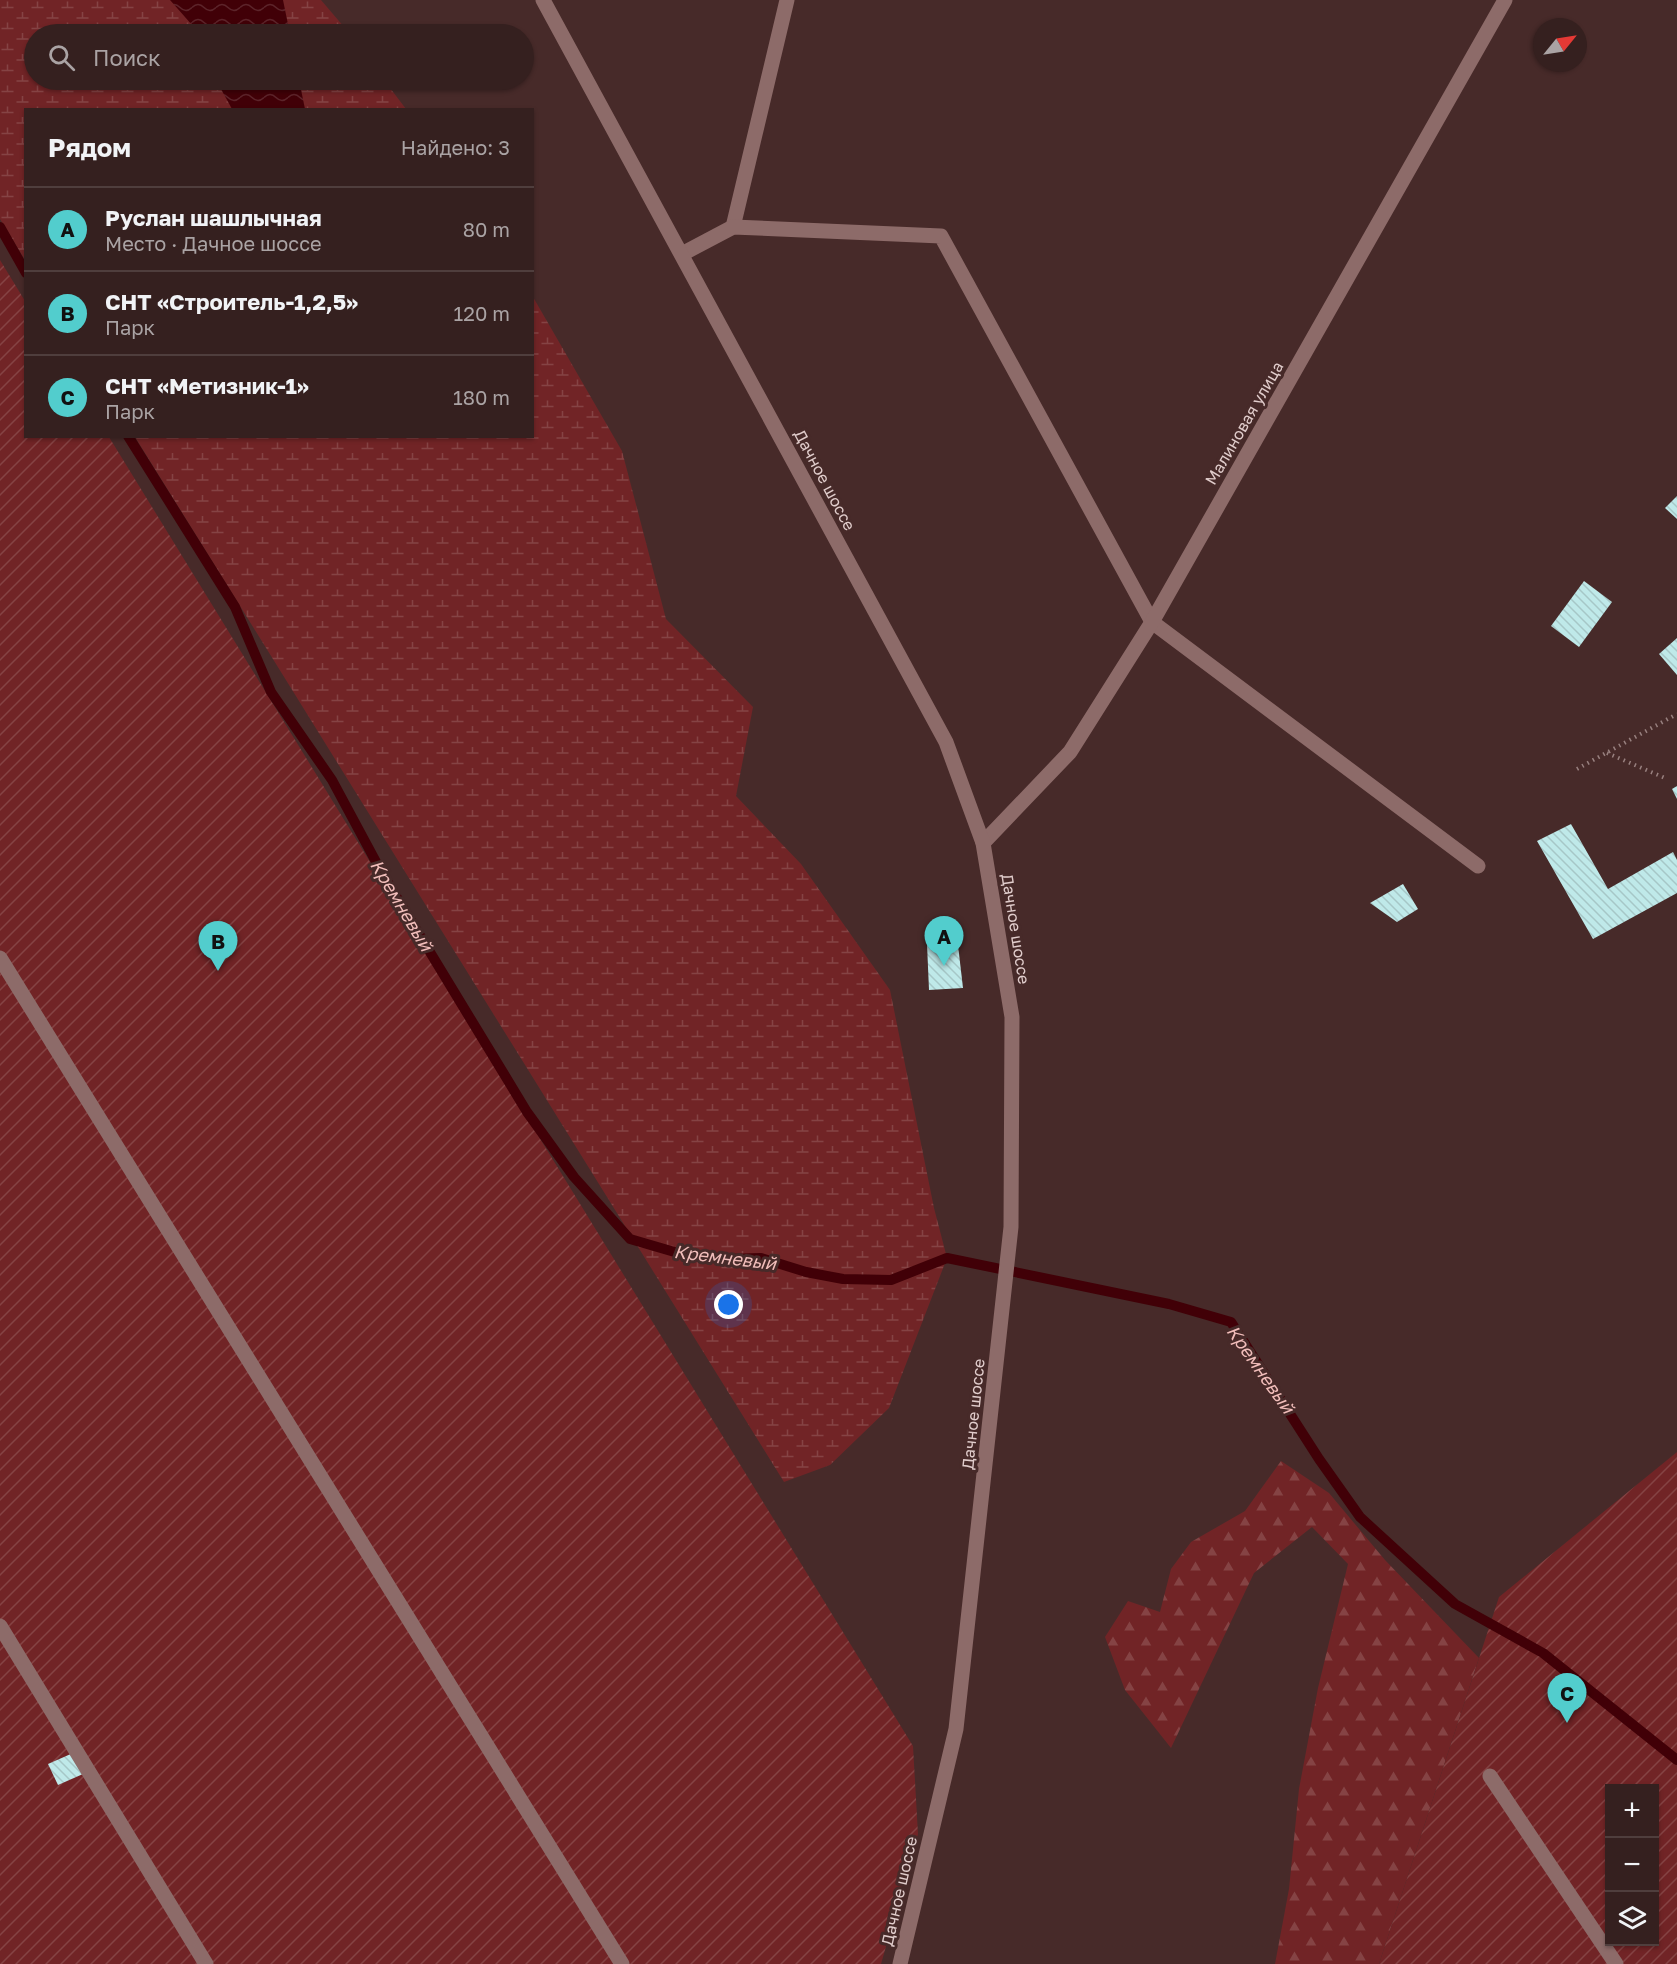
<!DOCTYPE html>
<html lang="ru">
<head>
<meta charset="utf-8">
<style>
	body { margin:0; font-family:"Golos Text",sans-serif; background:#402d2c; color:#f1f3f6 }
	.controls { position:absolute; right:18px; bottom:18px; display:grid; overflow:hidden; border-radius:0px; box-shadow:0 2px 4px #0004 }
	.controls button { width:54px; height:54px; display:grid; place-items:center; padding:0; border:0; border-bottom:2px solid #4f3e3d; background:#35201f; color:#f1f3f6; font:30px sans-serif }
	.compass { position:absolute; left:1533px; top:18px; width:54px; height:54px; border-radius:50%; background:#35201f; box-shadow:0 2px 4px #0004; rotate:60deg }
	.you { position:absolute; left:729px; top:1305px; width:21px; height:21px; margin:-15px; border:4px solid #fff; border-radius:50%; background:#1a73e8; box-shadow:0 0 0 9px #1a73e833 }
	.badge { display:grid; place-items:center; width:39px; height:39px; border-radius:50%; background:#52cdcd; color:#111; font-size:20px; font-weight:700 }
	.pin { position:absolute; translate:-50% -50px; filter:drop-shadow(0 2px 3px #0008) }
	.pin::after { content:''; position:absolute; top:32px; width:21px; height:18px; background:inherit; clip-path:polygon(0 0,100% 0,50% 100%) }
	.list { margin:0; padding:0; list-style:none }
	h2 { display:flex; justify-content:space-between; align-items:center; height:78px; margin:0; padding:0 24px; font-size:26px }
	h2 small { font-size:20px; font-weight:400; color:#aaa3a4 }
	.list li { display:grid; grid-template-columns:39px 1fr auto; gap:18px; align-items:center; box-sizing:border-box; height:84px; padding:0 24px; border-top:2px solid #4f3e3d }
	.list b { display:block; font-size:22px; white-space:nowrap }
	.list p { margin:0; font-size:20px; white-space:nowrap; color:#aaa3a4 }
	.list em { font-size:20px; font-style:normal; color:#aaa3a4 }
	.icon { flex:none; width:33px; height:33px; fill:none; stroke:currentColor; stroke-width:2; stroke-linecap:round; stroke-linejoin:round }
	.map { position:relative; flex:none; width:1677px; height:1964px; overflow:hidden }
	.search { position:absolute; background:#35201f; box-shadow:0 2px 4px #0004; left:24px; top:24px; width:510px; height:66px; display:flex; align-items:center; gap:15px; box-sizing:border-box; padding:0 21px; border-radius:33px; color:#aaa3a4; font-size:22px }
	.panel { position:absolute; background:#35201f; box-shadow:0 2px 4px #0004; left:24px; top:108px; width:510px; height:330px; border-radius:0px }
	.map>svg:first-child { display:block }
	.forest { fill:url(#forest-firs) }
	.wetland { fill:url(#wetland-marsh) }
	.garden { fill:url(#garden-furrows); fill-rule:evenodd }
	.water { fill:url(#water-waves) }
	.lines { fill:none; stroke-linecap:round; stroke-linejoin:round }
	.stream { stroke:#410007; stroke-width:10 }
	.building { fill:url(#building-back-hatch) }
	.path { stroke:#98807f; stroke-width:4; stroke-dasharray:1.5 4.5; stroke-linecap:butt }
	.lane { stroke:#8d6b69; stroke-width:15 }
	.street { stroke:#8d6b69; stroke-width:15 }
	.secondary { stroke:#8d6b69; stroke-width:15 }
	.labels { text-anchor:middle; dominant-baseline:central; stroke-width:6; stroke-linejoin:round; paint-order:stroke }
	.street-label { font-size:16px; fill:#e1cdcc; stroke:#472a29 }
	.water-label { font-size:18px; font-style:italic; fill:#f1bdba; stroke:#472a29 }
</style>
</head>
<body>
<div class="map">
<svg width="1677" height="1964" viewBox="0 0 1677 1964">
	<defs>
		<pattern id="forest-firs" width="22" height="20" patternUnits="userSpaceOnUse" patternTransform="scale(1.5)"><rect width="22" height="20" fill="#712426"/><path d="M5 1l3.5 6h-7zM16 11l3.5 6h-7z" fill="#854344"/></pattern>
		<pattern id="wetland-marsh" width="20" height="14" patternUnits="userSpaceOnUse" patternTransform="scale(1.5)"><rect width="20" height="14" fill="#712426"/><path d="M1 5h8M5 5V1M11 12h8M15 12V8" fill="none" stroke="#854344"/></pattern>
		<pattern id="garden-furrows" width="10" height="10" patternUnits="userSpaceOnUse" patternTransform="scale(1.5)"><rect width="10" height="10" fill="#712426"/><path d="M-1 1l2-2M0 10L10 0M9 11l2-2" fill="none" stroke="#854344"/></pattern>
		<pattern id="water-waves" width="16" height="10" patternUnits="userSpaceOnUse" patternTransform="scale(1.5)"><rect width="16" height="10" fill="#410007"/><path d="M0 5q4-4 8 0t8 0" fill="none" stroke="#5c242a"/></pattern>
		<pattern id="building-back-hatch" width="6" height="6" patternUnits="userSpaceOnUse" patternTransform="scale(1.5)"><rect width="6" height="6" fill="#bfe9e9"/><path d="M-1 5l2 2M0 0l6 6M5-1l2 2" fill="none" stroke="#a6c7c7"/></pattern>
	</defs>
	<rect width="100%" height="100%" fill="#472a29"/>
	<polygon class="forest" points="1281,1461 1329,1493 1385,1560 1479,1658 1379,1964 1275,1964 1289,1889 1299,1789 1318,1688 1348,1564 1312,1527 1254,1573 1171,1748 1125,1690 1105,1637 1128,1601 1160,1612 1171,1569 1191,1542 1245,1511"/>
	<g class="wetland">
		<polygon points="0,0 321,0 350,34 34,34 34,80 384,80 406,109 26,110 25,260 0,219"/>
		<polygon points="533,297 622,451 666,619 753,707 736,796 801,864 890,990 934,1208 947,1258 889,1408 830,1465 784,1482 135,437 532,436"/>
	</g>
	<g class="garden">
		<polygon points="0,260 25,301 26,436 109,437 913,1746 918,1834 881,1964 0,1964"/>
		<path d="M1677 1452V1964H1379L1499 1597ZM1610 1788H1654V1942H1610Z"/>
	</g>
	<g class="water">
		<polygon points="170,0 283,0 290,34 196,34 192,25"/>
		<polygon points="216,80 299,80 305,109 232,109"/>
	</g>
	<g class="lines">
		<g class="stream">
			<polyline points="0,227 26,273"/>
			<polyline points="128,436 235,607 271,692 332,780 382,873 527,1112 574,1177 630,1239 678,1253 725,1259 761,1258 806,1272 843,1279 891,1280 947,1258 1169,1304 1231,1322 1319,1459 1360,1517 1455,1604 1543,1653 1677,1760"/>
		</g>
	</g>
	<g class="building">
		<polygon points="1677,496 1677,519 1665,508"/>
		<polygon points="1584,581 1612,602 1579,647 1551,626"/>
		<polygon points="1677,638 1677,675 1659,654"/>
		<polygon points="1677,786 1677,799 1672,789"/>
		<polygon points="1571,824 1608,889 1673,852 1677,860 1677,893 1593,939 1537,841"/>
		<polygon points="1403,884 1418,909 1397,922 1370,903"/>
		<polygon points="927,944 958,945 963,988 929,990"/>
		<polygon points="73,1753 83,1774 58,1785 48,1764"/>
	</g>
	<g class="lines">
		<g class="path">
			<polyline points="1607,753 1665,778"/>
			<polyline points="1577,769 1677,714"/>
		</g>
		<g class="lane">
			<polyline points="733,227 787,0"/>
			<polyline points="682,254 733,227 941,236 1152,622 1478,866"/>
			<polyline points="0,958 622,1964"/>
			<polyline points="0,1626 206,1964"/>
			<polyline points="1490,1776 1616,1964"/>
		</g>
		<polyline class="street" points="983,843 1070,752 1152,622 1505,0"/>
		<polyline class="secondary" points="543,0 946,742 983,843 1012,1017 1011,1227 956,1729 900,1964"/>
	</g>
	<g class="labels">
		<g class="street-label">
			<text transform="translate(1244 423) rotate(-60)">Малиновая улица</text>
			<text transform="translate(825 480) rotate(62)">Дачное шоссе</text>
			<text transform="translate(1016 929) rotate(81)">Дачное шоссе</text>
			<text transform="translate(973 1414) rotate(-84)">Дачное шоссе</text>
			<text transform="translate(899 1891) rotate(-77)">Дачное шоссе</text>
		</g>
		<g class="water-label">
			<text transform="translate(402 905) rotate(59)">Кремневый</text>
			<text transform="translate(725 1257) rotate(7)">Кремневый</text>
			<text transform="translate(1261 1369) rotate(55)">Кремневый</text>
		</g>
	</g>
</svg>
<div class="controls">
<button>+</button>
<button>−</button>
<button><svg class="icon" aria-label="layers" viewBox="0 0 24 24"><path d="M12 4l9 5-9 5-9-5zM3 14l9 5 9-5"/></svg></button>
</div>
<svg class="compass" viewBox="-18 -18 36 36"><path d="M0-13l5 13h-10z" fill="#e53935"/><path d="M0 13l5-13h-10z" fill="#aaa3a4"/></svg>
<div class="you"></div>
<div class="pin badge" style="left:944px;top:966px">A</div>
<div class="pin badge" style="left:218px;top:971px">B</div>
<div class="pin badge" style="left:1567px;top:1723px">C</div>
<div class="search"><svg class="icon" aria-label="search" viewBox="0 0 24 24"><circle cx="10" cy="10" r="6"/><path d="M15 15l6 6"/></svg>Поиск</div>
<section class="panel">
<h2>Рядом<small>Найдено: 3</small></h2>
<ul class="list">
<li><span class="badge">A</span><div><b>Руслан шашлычная</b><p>Место · Дачное шоссе</p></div><em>80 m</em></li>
<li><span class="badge">B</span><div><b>СНТ «Строитель-1,2,5»</b><p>Парк</p></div><em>120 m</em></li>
<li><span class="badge">C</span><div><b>СНТ «Метизник-1»</b><p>Парк</p></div><em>180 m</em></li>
</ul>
</section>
</div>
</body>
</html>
